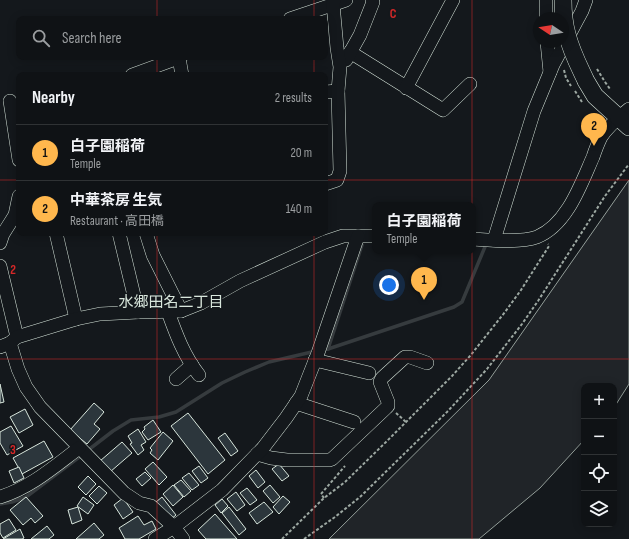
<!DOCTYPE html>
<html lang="en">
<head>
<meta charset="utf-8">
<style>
	body { margin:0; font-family:"Sofia Sans Condensed","Noto Sans JP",sans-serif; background:#181b1e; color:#f1f3f6 }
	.controls { position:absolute; right:12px; bottom:12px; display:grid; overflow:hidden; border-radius:8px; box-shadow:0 2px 10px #0003 }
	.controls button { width:36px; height:36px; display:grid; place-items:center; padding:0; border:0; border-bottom:1px solid #2f3234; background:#0f1215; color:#f1f3f6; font:20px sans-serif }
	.compass { position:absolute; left:533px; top:12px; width:36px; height:36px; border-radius:50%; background:#0f1215; box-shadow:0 2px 10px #0003; rotate:282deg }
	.you { position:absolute; left:389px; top:285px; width:14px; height:14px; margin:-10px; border:3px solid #fff; border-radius:50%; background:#1a73e8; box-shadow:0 0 0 6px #1a73e833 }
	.badge { display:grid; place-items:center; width:26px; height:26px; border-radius:50%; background:#ffb74d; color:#111; font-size:13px; font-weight:700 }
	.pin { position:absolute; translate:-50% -33px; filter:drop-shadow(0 1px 2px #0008) }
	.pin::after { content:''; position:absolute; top:21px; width:14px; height:12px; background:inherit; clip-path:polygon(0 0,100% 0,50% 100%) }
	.popup { position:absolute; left:372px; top:202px; width:104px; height:52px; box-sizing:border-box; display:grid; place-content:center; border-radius:8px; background:#0f1215; filter:drop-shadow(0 1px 3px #0005); font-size:13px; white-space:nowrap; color:#9b9ea0 }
	.popup b { font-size:15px; color:#f1f3f6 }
	.popup::after { content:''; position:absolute; left:50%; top:100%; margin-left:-8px; border:8px solid transparent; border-top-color:#0f1215 }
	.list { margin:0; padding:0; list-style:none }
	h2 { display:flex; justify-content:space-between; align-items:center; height:52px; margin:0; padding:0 16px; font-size:17px }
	h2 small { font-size:13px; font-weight:400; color:#9b9ea0 }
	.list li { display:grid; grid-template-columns:26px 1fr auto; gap:12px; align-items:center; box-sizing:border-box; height:56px; padding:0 16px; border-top:1px solid #2f3234 }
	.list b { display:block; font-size:15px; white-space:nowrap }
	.list p { margin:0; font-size:13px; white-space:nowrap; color:#9b9ea0 }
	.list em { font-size:13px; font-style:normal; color:#9b9ea0 }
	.icon { flex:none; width:22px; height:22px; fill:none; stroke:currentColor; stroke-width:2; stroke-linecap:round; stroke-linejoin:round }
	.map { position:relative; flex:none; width:629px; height:539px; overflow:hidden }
	.search { position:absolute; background:#0f1215; box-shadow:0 2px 10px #0003; left:16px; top:16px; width:312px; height:44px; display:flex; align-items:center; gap:10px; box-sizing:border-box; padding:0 14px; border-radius:8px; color:#9b9ea0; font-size:15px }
	.panel { position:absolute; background:#0f1215; box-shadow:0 2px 10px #0003; left:16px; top:72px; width:312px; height:164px; border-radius:8px }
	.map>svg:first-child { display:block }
	.green { fill:#202428; stroke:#939e99 }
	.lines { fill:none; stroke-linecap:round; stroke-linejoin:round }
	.stream { stroke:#363b3e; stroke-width:3.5 }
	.building { fill:#2c363c; stroke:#d8e6dc }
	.minor-casing { stroke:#d8e6dc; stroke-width:14 }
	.major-casing { stroke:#d8e6dc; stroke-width:18 }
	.path { stroke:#9da8a2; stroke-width:2; stroke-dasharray:3 2; stroke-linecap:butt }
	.minor { stroke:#14181c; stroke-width:13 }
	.major { stroke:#14181c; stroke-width:17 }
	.major-bridge-casing { stroke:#d8e6dc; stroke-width:18; stroke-linecap:butt }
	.path-bridge { stroke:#9da8a2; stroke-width:2; stroke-dasharray:3 2; stroke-linecap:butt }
	.major-bridge { stroke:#14181c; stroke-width:17 }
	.grid { fill:none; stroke:#d62828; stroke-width:1; stroke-opacity:0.55 }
	.labels { text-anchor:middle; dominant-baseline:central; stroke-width:3; stroke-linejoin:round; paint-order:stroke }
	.neighbourhood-label { font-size:15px; fill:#d8e6dc; stroke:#14181c }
	.grid-label { font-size:13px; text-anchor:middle; font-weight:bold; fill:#d62828; stroke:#14181c; stroke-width:3; stroke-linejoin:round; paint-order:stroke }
</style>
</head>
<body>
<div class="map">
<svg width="629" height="539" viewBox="0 0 629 539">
	<rect width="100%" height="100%" fill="#14181c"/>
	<polygon class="green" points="629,180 629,384 615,406 614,407 614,386 584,386 584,440 540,488 479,539 329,539 489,380"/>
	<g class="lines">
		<g class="stream">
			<polyline points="328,349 362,245"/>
			<polyline points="322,350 328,349 454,307 462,302 487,242"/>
			<polyline points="87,451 113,431 131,420 159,417 176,412 222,383 245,372 269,362 316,351"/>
			<polyline points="0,504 12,502 26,497 82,455"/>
		</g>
	</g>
	<g class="building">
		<polygon points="0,384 4,402 0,403"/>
		<polygon points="94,403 104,412 94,424 100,429 87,444 70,430"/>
		<polygon points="25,409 33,425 19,433 10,417"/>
		<polygon points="188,413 225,460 208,474 171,426"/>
		<polygon points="153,420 161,432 148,440 142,432 145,429 144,427"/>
		<polygon points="11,426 23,446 7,455 0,443 0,432"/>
		<polygon points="138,429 146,442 141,445 144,450 138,455 130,444 132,443 128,436"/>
		<polygon points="163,432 173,441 158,460 150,453 152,450 150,448"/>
		<polygon points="225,433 238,451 231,456 218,438"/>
		<polygon points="44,441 53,457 22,474 13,458"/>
		<polygon points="122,442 132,453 110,472 100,461"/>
		<polygon points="153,462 167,477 159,485 145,469"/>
		<polygon points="279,464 289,476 282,481 272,469"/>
		<polygon points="199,466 208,478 201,483 192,471"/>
		<polygon points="19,467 24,478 14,483 9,471"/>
		<polygon points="256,470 265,482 258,488 249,476"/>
		<polygon points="145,472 151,478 142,486 136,479"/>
		<polygon points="189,473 199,485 192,490 182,478"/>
		<polygon points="88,476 96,484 86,495 78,487"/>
		<polygon points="181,480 191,491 184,497 174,485"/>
		<polygon points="173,485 183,497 173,506 163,494"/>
		<polygon points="270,485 280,497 273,503 263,491"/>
		<polygon points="99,486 107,493 97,504 89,496"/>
		<polygon points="247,488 257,500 250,505 240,493"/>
		<polygon points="236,492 245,505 237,511 227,499"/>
		<polygon points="283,496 290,502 279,514 273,507"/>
		<polygon points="26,497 43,516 35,523 31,518 23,525 10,510"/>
		<polygon points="83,497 94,505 88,514 77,506"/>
		<polygon points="162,497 176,515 170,520 156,502"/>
		<polygon points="123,498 133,512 123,519 114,505"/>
		<polygon points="222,499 228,506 221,513 215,505"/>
		<polygon points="264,502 273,512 257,524 249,513"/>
		<polygon points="78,507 82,520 72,524 68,510"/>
		<polygon points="229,507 246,529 239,535 222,513"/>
		<polygon points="215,514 237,539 206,539 198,530"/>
		<polygon points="138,516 144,525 152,521 156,529 139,539 125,539 119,528"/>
		<polygon points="9,519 16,530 3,538 0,533 0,524"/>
		<polygon points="94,523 104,535 99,539 76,539"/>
		<polygon points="47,526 54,535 49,539 31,539"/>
		<polygon points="20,529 24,538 22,539 3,539"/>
	</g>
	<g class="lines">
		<defs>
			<g id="minor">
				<polyline points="546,18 546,0"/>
				<polyline points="290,19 346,0"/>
				<polyline points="547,42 550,72"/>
				<polyline points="350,52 443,110 470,84"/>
				<polyline points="179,58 182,75"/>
				<polyline points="346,60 360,35 373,2 372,0"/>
				<polyline points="132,75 181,57"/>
				<polyline points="406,88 453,0"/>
				<polyline points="325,92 338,91"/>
				<polyline points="10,101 19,160"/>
				<polyline points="325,184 337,180 340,171 338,91 340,67 337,48 333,4 334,0"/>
				<polyline points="56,233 76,319"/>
				<polyline points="119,233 138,312"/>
				<polyline points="146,233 153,255 181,311"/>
				<path d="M473 239C490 240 521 243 537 237 567 225 581 184 593 157 595 151 598 143 601 137 608 126 619 117 629 109"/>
				<polyline points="494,240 534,111 553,65 582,11 586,0"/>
				<polyline points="0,243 3,234 15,215 19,196"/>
				<polyline points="0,266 17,337"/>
				<path d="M168 312C176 334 184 356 199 375"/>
				<polyline points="10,343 18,369 26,387 40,407 124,493 139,503 151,506 174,527 183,539"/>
				<polyline points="0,347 10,343 17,337 76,319 100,314 138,312 181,311 201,303 240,281 325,242 343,236 375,236"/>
				<polyline points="315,360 369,373"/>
				<polyline points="176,379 192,365"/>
				<polyline points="296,403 354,422"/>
				<polyline points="257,454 271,458 287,460 329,460 332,459 386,408 388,406 388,402 380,382 382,378 405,357 410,357 427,363"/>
				<path d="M0 497C30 488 55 466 79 448"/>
				<polyline points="155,539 174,527 222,490 263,448 286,418 301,396 318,353 358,236"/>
			</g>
			<polyline id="major" points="586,81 595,96 629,127"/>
		</defs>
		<use href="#minor" class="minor-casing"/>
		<use href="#major" class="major-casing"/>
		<g class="path">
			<polyline points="605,82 610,89"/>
			<polyline points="396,413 406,422"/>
			<polyline points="324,498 321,494 345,466"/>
			<polyline points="282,539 324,498 345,482 386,442 452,376 470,356 505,312 521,290 549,246 548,244"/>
			<polyline points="304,539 335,517 360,497 447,412 487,369 522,324 538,301 605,196 629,164"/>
		</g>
		<use href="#minor" class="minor"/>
		<use href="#major" class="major"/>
		<defs>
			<path id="major-bridge" d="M563 0C563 11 564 23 567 34 571 51 579 66 586 81"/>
		</defs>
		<use href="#major-bridge" class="major-bridge-casing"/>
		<g class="path-bridge">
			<polyline points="597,69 605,82"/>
			<polyline points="564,70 566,78 571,86"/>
			<polyline points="575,91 582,102"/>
		</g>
		<use href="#major-bridge" class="major-bridge"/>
	</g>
	<path class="grid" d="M157 0V19M314 0V19M472 0V539M157 57V75M314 57V75M0 180H19M325 180H629M157 233V539M314 233V539M0 359H629"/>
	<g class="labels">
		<g class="neighbourhood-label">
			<text x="171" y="302">水郷田名二丁目</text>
		</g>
	</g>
	<g class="grid-label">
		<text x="393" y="18">C</text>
		<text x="13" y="274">2</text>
		<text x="13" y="454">3</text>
	</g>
</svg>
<div class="controls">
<button>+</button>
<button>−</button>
<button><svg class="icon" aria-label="locate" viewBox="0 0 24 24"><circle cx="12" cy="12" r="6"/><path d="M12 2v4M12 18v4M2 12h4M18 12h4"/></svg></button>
<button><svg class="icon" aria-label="layers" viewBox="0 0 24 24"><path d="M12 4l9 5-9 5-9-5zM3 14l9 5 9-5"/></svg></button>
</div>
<svg class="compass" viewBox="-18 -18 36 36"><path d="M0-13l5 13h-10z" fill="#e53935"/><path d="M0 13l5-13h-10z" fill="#9b9ea0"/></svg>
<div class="you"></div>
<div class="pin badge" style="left:424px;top:300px">1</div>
<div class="popup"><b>白子園稲荷</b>Temple</div>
<div class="pin badge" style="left:594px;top:146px">2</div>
<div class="search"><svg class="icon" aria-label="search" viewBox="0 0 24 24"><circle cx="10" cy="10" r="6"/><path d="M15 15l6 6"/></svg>Search here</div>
<section class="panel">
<h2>Nearby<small>2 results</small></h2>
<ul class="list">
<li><span class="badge">1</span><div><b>白子園稲荷</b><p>Temple</p></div><em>20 m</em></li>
<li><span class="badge">2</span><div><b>中華茶房 生気</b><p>Restaurant · 高田橋</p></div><em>140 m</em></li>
</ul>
</section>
</div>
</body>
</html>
